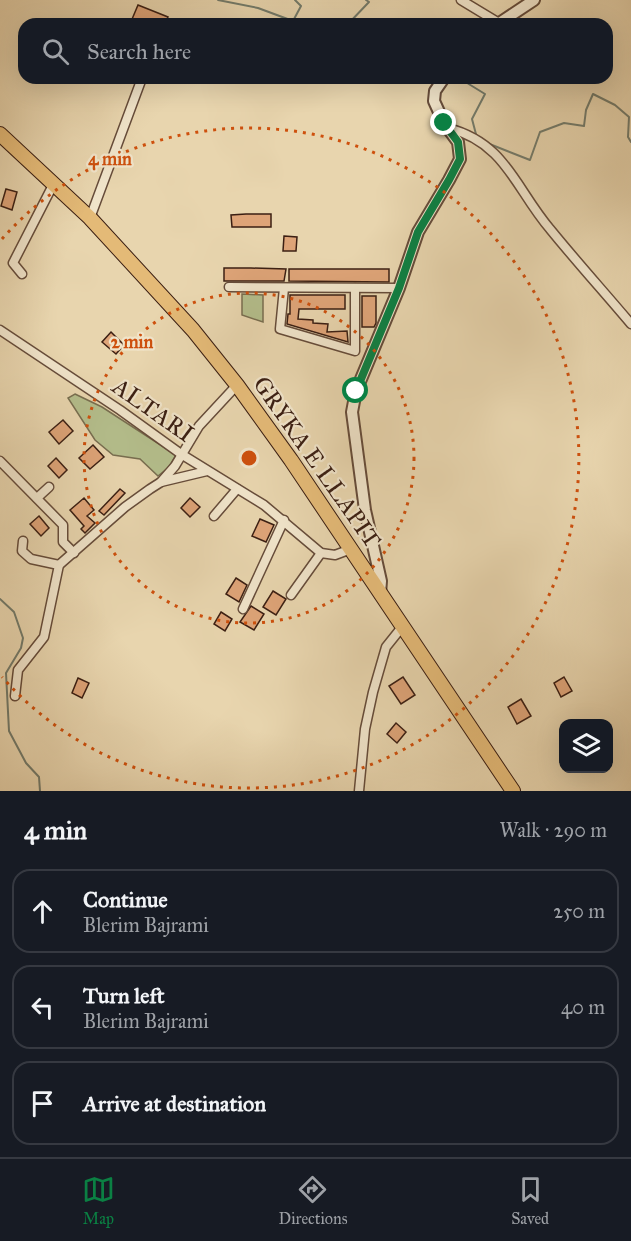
<!DOCTYPE html>
<html lang="en">
<head>
<meta charset="utf-8">
<style>
	body { margin:0; font-family:"IM FELL Great Primer",serif; background:#20242c; color:#f1f3f6 }
	.controls { position:absolute; right:18px; bottom:18px; display:grid; overflow:hidden; border-radius:12px; box-shadow:0 6px 24px #0002 }
	.controls button { width:54px; height:54px; display:grid; place-items:center; padding:0; border:0; border-bottom:2px solid #363941; background:#171b24; color:#f1f3f6; font:30px sans-serif }
	.stop { position:absolute; width:18px; height:18px; margin:-14px; border:4px solid #0b8043; border-radius:50%; background:#fff }
	.stop.end { background:#0b8043; border-color:#fff; box-shadow:0 2px 6px #0008 }
	.list { margin:0; padding:0; list-style:none }
	h2 { display:flex; justify-content:space-between; align-items:center; height:78px; margin:0; padding:0 24px; font-size:26px }
	h2 small { font-size:20px; font-weight:400; color:#9ea1a6 }
	.list li { display:grid; grid-template-columns:39px 1fr auto; gap:18px; align-items:center; box-sizing:border-box; height:84px; margin:0 12px 12px; padding:0 12px; border:2px solid #363941; border-radius:18px }
	.list b { display:block; font-size:22px; white-space:nowrap }
	.list p { margin:0; font-size:20px; white-space:nowrap; color:#9ea1a6 }
	.list em { font-size:20px; font-style:normal; color:#9ea1a6 }
	.icon { flex:none; width:33px; height:33px; fill:none; stroke:currentColor; stroke-width:2; stroke-linecap:round; stroke-linejoin:round }
	.map { position:relative; flex:none; width:631px; height:791px; overflow:hidden }
	.search { position:absolute; background:#171b24; box-shadow:0 6px 24px #0002; left:18px; right:18px; top:18px; height:66px; display:flex; align-items:center; gap:15px; box-sizing:border-box; padding:0 21px; border-radius:18px; color:#9ea1a6; font-size:22px }
	.sheet { height:366px; background:#171b24 }
	nav { display:flex; justify-content:space-around; align-items:center; box-sizing:border-box; height:84px; border-top:2px solid #363941; background:#171b24; font-size:16px; color:#9ea1a6 }
	nav a { display:grid; justify-items:center; gap:3px }
	nav .on { color:#0b8043 }
	.map>svg:first-child { display:block }
	.green { fill:#b4be8c; stroke:#786e50; stroke-width:1.5 }
	.lines { fill:none; stroke-linecap:round; stroke-linejoin:round }
	.stream { stroke:#737b6b; stroke-width:2 }
	.building { fill:#dea478; stroke:#3b1f13; stroke-width:1.5 }
	.minor-casing { stroke:#664c3a; stroke-width:11 }
	.tertiary-casing { stroke:#664c3a; stroke-width:14 }
	.primary-casing { stroke:#3b1f13; stroke-width:16 }
	.minor { stroke:#f0e4ca; stroke-width:8 }
	.tertiary { stroke:#f0e4ca; stroke-width:10 }
	.primary { stroke:#e4ba77; stroke-width:14 }
	.route { stroke:#0b8043; stroke-width:8 }
	.ring { fill:none; stroke:#ce500d; stroke-width:3; stroke-dasharray:3 6 }
	.labels { text-anchor:middle; dominant-baseline:central; stroke-width:4.5; stroke-linejoin:round; paint-order:stroke }
	.street-label { font-size:24px; fill:#3b1f13; stroke:#f0e4ca }
	.centre { fill:#ce500d; stroke:#f0e4ca; stroke-width:3 }
	.ring-label { font-size:18px; text-anchor:middle; font-weight:bold; fill:#ce500d; stroke:#f0e4ca; stroke-width:4.5; stroke-linejoin:round; paint-order:stroke }
</style>
</head>
<body>
<div class="map">
<svg width="631" height="791" viewBox="0 0 631 791">
	<rect width="100%" height="100%" fill="#e8d5ae"/>
	<filter id="stains"><feTurbulence type="fractalNoise" baseFrequency=".00333" numOctaves="4"/><feColorMatrix values="0 0 0 0 .2 0 0 0 0 .09 0 0 0 0 .02 0 0 0 .5 -.17"/></filter>
	<radialGradient id="worn" r=".72"><stop offset=".6" stop-color="#630" stop-opacity="0"/><stop offset="1" stop-color="#630" stop-opacity=".3"/></radialGradient>
	<g class="green">
		<polygon points="242,294 263,295 263,322 242,315"/>
		<polygon points="75,394 102,407 176,455 169,467 158,476 140,459 113,455 95,440 68,398"/>
	</g>
	<g class="lines">
		<g class="stream">
			<polyline points="218,0 258,8 293,21 301,6 295,0"/>
			<polyline points="348,24 369,2 366,0"/>
			<polyline points="459,78 485,94 472,119 477,138"/>
			<polyline points="487,143 530,160 540,132 564,123 584,126 586,110 593,94 615,105 629,117 628,137 631,142"/>
			<polyline points="0,599 14,612 23,638 21,648 6,673 9,731 26,763 39,777 40,791"/>
		</g>
	</g>
	<g class="building">
		<polygon points="138,5 168,17 165,24 130,24"/>
		<polygon points="6,189 17,192 12,210 1,206"/>
		<polygon points="246,214 271,214 271,227 232,227 231,215"/>
		<polygon points="284,236 297,237 296,251 283,251"/>
		<polygon points="224,268 251,268 286,269 284,281 224,281"/>
		<polygon points="289,269 389,269 389,282 289,281"/>
		<polygon points="290,295 345,295 345,309 299,309 298,319 313,320 313,323 328,324 327,332 347,331 348,342 287,324 288,314 290,314"/>
		<polygon points="362,296 376,296 376,323 374,327 362,327"/>
		<polygon points="111,332 124,345 116,354 102,342"/>
		<polygon points="63,420 73,431 59,444 49,432"/>
		<polygon points="93,445 104,457 90,469 79,458"/>
		<polygon points="56,458 67,470 59,478 48,466"/>
		<polygon points="120,489 125,493 104,515 99,511"/>
		<polygon points="84,498 94,510 87,516 95,523 85,533 81,529 84,526 70,510"/>
		<polygon points="190,498 200,507 190,517 181,508"/>
		<polygon points="39,516 49,528 41,536 30,524"/>
		<polygon points="260,519 274,525 266,542 252,536"/>
		<polygon points="236,578 247,585 239,602 226,594"/>
		<polygon points="273,591 286,599 276,615 263,607"/>
		<polygon points="251,606 264,614 254,630 240,622"/>
		<polygon points="221,612 232,619 225,631 214,624"/>
		<polygon points="403,677 415,695 401,704 389,686"/>
		<polygon points="564,677 572,691 561,697 554,683"/>
		<polygon points="78,678 89,683 82,698 72,693"/>
		<polygon points="521,699 531,716 517,724 508,707"/>
		<polygon points="396,723 406,732 397,743 387,734"/>
	</g>
	<g class="lines">
		<defs>
			<g id="minor">
				<polyline points="461,0 499,23"/>
				<path d="M448 128C506 143 515 188 550 229 576 261 604 292 631 324"/>
				<polyline points="90,218 142,78"/>
				<polyline points="22,274 13,263 54,183"/>
				<polyline points="229,287 399,288"/>
				<polyline points="284,288 280,329 355,351 355,288"/>
				<polyline points="0,330 120,410 181,454 264,505 321,553 335,555 351,549"/>
				<polyline points="0,461 63,525 63,542 74,553"/>
				<polyline points="161,482 175,466 199,426 237,385"/>
				<polyline points="37,498 49,487"/>
				<polyline points="214,516 237,489"/>
				<polyline points="23,541 22,551 31,559 59,565"/>
				<polyline points="291,595 321,553"/>
				<polyline points="243,609 284,520"/>
				<polyline points="15,696 18,670 44,637 59,565 125,507 150,489 161,482 207,471"/>
				<polyline points="359,791 365,729 373,692 386,647 402,627"/>
			</g>
			<g id="tertiary">
				<polyline points="498,24 534,0"/>
				<polyline points="380,594 381,581 365,510 352,412 356,391 399,288 418,232 449,180 460,159 458,142 444,123 434,101 435,91 444,78"/>
			</g>
			<polyline id="primary" points="0,134 90,218 193,330 237,385 291,460 513,791"/>
		</defs>
		<use href="#minor" class="minor-casing"/>
		<use href="#tertiary" class="tertiary-casing"/>
		<use href="#primary" class="primary-casing"/>
		<use href="#minor" class="minor"/>
		<use href="#tertiary" class="tertiary"/>
		<use href="#primary" class="primary"/>
	</g>
	<g class="lines">
		<polyline class="route" points="356,391 399,288 418,232 449,180 460,159 458,142 444,123"/>
	</g>
	<g class="ring">
		<circle cx="249" cy="458" r="165"/>
		<path d="M2 239A330 330 0 1 1 2 677"/>
	</g>
	<g class="labels">
		<g class="street-label">
			<text transform="translate(153 410) rotate(35)">ALTARI</text>
			<text transform="translate(317 462) rotate(55)">GRYKA E LLAPIT</text>
		</g>
	</g>
	<circle cx="249" cy="458" r="9" class="centre"/>
	<g class="ring-label">
		<text x="110" y="165">4 min</text>
		<text x="132" y="348">2 min</text>
	</g>
	<rect width="100%" height="100%" filter="url(#stains)"/>
	<rect width="100%" height="100%" fill="url(#worn)"/>
</svg>
<div class="controls">
<button><svg class="icon" aria-label="layers" viewBox="0 0 24 24"><path d="M12 4l9 5-9 5-9-5zM3 14l9 5 9-5"/></svg></button>
</div>
<div class="stop" style="left:356px;top:391px"></div>
<div class="stop end" style="left:444px;top:123px"></div>
<div class="search"><svg class="icon" aria-label="search" viewBox="0 0 24 24"><circle cx="10" cy="10" r="6"/><path d="M15 15l6 6"/></svg>Search here</div>
</div>
<section class="sheet">
<h2>4 min<small>Walk · 290 m</small></h2>
<ul class="list">
<li><svg class="icon" aria-label="ahead" viewBox="0 0 24 24"><path d="M12 20V5M6 11l6-6 6 6"/></svg><div><b>Continue</b><p>Blerim Bajrami</p></div><em>250 m</em></li>
<li><svg class="icon" aria-label="left" viewBox="0 0 24 24"><path d="M17 20v-9H6M10 6l-5 5 5 5"/></svg><div><b>Turn left</b><p>Blerim Bajrami</p></div><em>40 m</em></li>
<li><svg class="icon" aria-label="arrive" viewBox="0 0 24 24"><path d="M6 21V4h12l-3 4 3 4H6"/></svg><div><b>Arrive at destination</b></div></li>
</ul>
</section>
<nav>
<a class="on"><svg class="icon" aria-label="map" viewBox="0 0 24 24"><path d="M3 6l6-2 6 2 6-2v14l-6 2-6-2-6 2zM9 4v14M15 6v14"/></svg>Map</a>
<a><svg class="icon" aria-label="directions" viewBox="0 0 24 24"><path d="M12 3l9 9-9 9-9-9zM9 14v-3h6M13 9l2 2-2 2"/></svg>Directions</a>
<a><svg class="icon" aria-label="saved" viewBox="0 0 24 24"><path d="M7 4h10v16l-5-4-5 4z"/></svg>Saved</a>
</nav>
</body>
</html>
